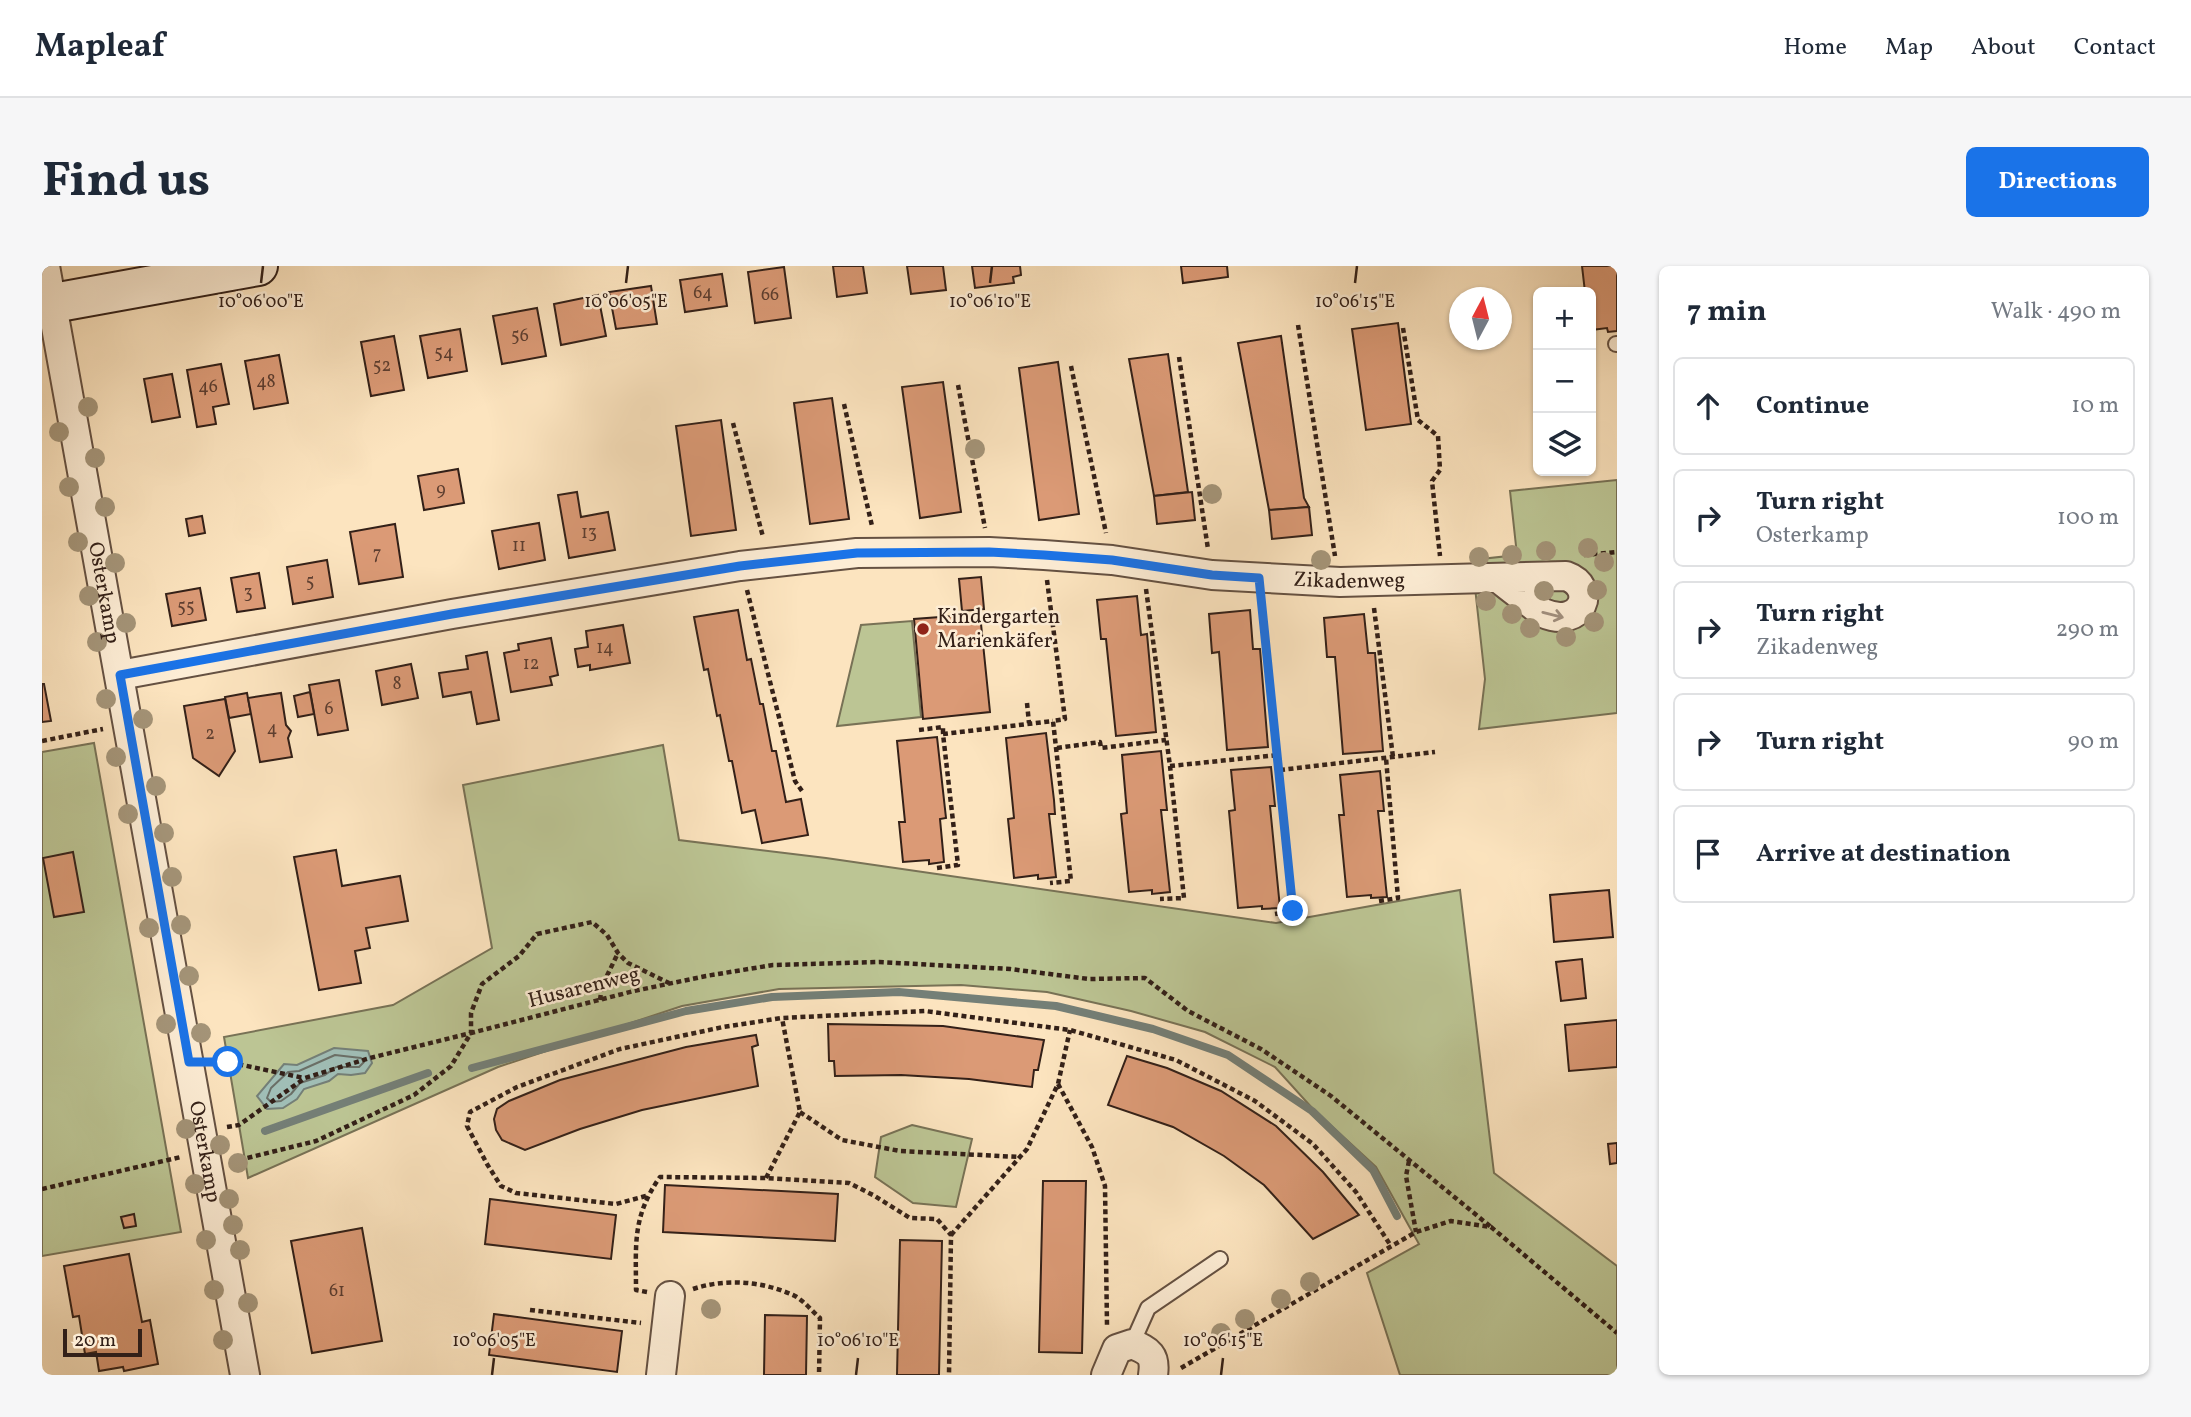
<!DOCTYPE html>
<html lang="en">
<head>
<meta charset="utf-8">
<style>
	body { margin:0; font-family:Vollkorn,serif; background:#f6f6f7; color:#1f2937 }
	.controls { position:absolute; right:21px; top:21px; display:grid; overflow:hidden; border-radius:10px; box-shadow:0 2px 5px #0004 }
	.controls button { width:63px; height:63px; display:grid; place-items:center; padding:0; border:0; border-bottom:2px solid #e0e1e3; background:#fff; color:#1f2937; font:35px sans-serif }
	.compass { position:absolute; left:1407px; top:21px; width:63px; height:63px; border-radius:50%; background:#fff; box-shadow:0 2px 5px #0004; rotate:7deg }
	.scale { position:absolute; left:21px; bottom:18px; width:79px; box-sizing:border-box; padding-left:7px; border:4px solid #332018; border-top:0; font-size:19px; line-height:24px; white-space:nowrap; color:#332018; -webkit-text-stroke:5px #fdedd5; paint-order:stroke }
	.stop { position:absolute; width:21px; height:21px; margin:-16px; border:5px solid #1a73e8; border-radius:50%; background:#fff }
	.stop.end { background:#1a73e8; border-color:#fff; box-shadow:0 2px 7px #0008 }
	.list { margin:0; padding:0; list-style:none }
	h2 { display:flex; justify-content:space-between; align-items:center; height:91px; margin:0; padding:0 28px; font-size:30px }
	h2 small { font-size:23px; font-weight:400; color:#747a83 }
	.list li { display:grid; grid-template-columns:46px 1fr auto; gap:21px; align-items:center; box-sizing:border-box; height:98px; margin:0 14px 14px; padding:0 14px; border:2px solid #e0e1e3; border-radius:10px }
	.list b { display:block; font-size:26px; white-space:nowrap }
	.list p { margin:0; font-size:23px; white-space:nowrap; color:#747a83 }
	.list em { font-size:23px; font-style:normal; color:#747a83 }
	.icon { flex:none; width:38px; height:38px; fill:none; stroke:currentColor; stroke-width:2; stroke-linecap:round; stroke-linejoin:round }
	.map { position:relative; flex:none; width:1575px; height:1109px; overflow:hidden; border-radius:10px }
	header { display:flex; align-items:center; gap:42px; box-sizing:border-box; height:98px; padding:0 35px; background:#fff; border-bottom:2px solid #e0e1e3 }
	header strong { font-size:33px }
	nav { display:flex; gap:38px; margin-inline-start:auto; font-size:24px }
	.intro { display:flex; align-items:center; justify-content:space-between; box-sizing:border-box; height:168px; padding:0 42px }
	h1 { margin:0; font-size:49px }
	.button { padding:18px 32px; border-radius:10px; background:#1a73e8; color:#fff; font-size:24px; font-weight:700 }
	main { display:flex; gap:42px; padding:0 42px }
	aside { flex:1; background:#fff; border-radius:10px; box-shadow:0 2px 5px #0004 }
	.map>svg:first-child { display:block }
	.green { fill:#bcc594; stroke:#787256; stroke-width:2 }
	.water { fill:#a0beb6; stroke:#747f77; stroke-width:2 }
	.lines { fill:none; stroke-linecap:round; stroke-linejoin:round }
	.shore { stroke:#6a6f67; stroke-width:2 }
	.stream { stroke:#747f77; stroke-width:8 }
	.building { fill:#db9a76; stroke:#332018; stroke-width:2 }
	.lane-casing { stroke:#655142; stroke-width:18 }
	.street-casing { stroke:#655142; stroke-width:32 }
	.secondary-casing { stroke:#332018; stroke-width:42 }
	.path { stroke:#332018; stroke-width:4.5; stroke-dasharray:5 3.5; stroke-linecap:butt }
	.lane { stroke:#fdedd5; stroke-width:14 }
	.street { stroke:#fdedd5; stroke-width:28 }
	.secondary { stroke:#fdedd5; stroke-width:38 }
	.tree { fill:#a49478 }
	.oneway { stroke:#a29180 }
	.route { stroke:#1a73e8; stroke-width:9 }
	.ticks { fill:none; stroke:#332018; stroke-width:2.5 }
	.poi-dot { fill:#8f2418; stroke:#fdedd5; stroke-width:2.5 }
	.labels { text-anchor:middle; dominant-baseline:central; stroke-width:5; stroke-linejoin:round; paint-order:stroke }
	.number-label { font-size:18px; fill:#5d3e30 }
	.street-label { font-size:21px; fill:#332018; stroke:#fdedd5 }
	.poi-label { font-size:21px; fill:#332018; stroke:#fdedd5; text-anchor:start }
	.ticks-label { font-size:18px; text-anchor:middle; fill:#332018; stroke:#fdedd5; stroke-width:5; stroke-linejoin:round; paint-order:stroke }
</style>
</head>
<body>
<header>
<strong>Mapleaf</strong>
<nav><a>Home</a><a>Map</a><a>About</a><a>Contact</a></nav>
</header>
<div class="intro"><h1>Find us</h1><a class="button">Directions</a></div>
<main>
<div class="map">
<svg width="1575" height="1109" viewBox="0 0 1575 1109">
	<rect width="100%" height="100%" fill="#fce4bf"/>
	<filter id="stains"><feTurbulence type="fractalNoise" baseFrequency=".00286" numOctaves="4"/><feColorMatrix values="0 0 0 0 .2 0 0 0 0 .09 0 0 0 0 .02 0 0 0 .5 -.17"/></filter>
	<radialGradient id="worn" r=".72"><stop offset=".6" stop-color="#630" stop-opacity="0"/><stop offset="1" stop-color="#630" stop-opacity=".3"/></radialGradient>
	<g class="green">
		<polygon points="1575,214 1575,447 1437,463 1443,413 1430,294 1475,289 1468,225"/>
		<polygon points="870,355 879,451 795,460 819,359"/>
		<polygon points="52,477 139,966 0,990 0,486"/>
		<polygon points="621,479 637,574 784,592 1234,657 1418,624 1452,907 1575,1000 1575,1109 1358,1109 1325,1007 1377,978 1334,901 1271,843 1233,801 1163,766 1089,745 1005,726 919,719 737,723 640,740 456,801 206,912 182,771 351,739 450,682 421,519"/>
		<polygon points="870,859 930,873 914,941 871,937 833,911 839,871"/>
	</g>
	<polygon class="water" points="292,782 326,785 330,797 323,807 309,809 296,808 287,815 262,823 255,833 241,842 225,843 215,830 242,798 255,799"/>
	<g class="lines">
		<polygon class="shore" points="293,789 319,792 322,796 317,801 294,801 283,809 258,817 249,828 239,835 229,836 225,832 229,822 246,806 257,805"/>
		<g class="stream">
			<polyline points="430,802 644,745 730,731 857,726 1014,740 1111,763 1186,789 1270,845 1331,904 1355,950"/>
			<polyline points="223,865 386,807"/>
		</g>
	</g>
	<g class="building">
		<polygon points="791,0 821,0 825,27 795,31"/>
		<polygon points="865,0 901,0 904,24 869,28"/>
		<polygon points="930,0 978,0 979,9 971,11 972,17 933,22"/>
		<polygon points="1139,0 1185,0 1186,11 1141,17"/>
		<polygon points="1540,0 1575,0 1575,65 1566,66 1565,62 1549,64 1549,26 1543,26"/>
		<polygon points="742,1 749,52 713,57 706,6"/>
		<polygon points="680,8 685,40 643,46 638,14"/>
		<polygon points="609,20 615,58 574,63 567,26"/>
		<polygon points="556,29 564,70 519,79 512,38"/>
		<polygon points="495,42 504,90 460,98 451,50"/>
		<polygon points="1356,57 1369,158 1324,164 1310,63"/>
		<polygon points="418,63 425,105 386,112 378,70"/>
		<polygon points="352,70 362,124 329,130 319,76"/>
		<polygon points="1239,70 1262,232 1267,241 1227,244 1196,77"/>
		<polygon points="1126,88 1146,226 1112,230 1087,93"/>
		<polygon points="237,89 246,137 212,143 203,95"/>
		<polygon points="1016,96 1037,248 997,254 977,102"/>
		<polygon points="179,98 187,138 171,141 174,158 155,161 145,104"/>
		<polygon points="130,108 138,151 110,156 102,113"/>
		<polygon points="901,116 919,246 878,252 860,121"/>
		<polygon points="790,132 807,253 768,258 752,137"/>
		<polygon points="679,154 694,264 649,270 634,160"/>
		<polygon points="416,203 422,237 382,244 376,210"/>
		<polygon points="535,226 539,251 566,246 573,284 527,292 516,229"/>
		<polygon points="1150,226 1153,254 1115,258 1112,230"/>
		<polygon points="1267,241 1270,269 1230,273 1227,244"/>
		<polygon points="160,250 163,267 147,270 144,253"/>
		<polygon points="497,257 503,294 457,303 450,265"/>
		<polygon points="353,258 361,311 317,318 308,266"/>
		<polygon points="285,294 291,331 251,338 245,301"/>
		<polygon points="217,307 223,342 195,346 189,312"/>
		<polygon points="939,311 942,343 920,345 917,313"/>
		<polygon points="158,322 164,354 130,360 124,328"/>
		<polygon points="1095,330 1099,369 1105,368 1114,466 1074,470 1064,373 1059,373 1055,334"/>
		<polygon points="696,344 705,394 709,393 718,438 721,438 730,485 734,485 744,536 759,533 766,569 720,577 713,544 700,547 690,495 687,495 678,449 675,450 666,403 662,404 652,351"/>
		<polygon points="1208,344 1211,383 1218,383 1226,481 1185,484 1177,386 1170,387 1167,348"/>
		<polygon points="938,348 948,446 881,453 872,353"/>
		<polygon points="1322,348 1326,387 1333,387 1341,485 1301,488 1293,391 1285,391 1282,352"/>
		<polygon points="581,359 588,397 548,404 548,399 536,401 533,383 546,381 544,365"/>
		<polygon points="509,372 516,409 508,411 510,419 469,426 462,387 477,384 476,378"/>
		<polygon points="445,386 457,454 435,458 429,426 401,431 397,407 426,403 424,390"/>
		<polygon points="369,398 376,432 340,439 334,405"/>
		<polygon points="297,414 306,464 276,469 267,419"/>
		<polygon points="0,418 2,418 9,455 0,456"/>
		<polygon points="268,426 272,448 256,451 252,430"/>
		<polygon points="205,427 209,448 187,452 183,431"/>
		<polygon points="239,427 244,459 249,465 246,472 250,491 218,496 206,432"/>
		<polygon points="183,433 193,485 177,510 151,492 142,440"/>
		<polygon points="1004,467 1012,534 1013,548 1007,548 1014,611 996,613 996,609 972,612 966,553 972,552 964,472"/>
		<polygon points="895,471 904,552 898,553 902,596 887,598 887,594 861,596 857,556 863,556 855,475"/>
		<polygon points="1119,485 1125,544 1119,544 1128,626 1110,628 1110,624 1087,626 1079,548 1085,547 1080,489"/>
		<polygon points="1229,501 1233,540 1228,540 1238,642 1220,643 1220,640 1196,642 1187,545 1193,544 1189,504"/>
		<polygon points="1338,505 1342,545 1336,545 1345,631 1329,632 1329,629 1305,631 1297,549 1302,549 1298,509"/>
		<polygon points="294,584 300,620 358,610 366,655 324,662 328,682 313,685 319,717 277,724 252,591"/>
		<polygon points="31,586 42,646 12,651 1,592"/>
		<polygon points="1567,624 1571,671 1512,676 1508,629"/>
		<polygon points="1540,693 1544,732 1519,735 1514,696"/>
		<polygon points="1575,754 1575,801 1527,805 1523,759"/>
		<polygon points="786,758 901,760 1002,774 996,804 992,804 990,821 927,813 859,809 793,810 792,795 787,795"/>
		<polygon points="714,769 716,779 710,781 716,820 600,844 538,863 483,884 460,874 454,864 452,853 455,843 467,835 518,814 644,781"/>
		<polygon points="1085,790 1125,802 1179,825 1234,860 1281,906 1317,949 1271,973 1222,919 1182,890 1131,861 1066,839"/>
		<polygon points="1575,877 1575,897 1568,898 1566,878"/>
		<polygon points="1001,915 1044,915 1040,1087 997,1086"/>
		<polygon points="623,919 796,928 793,975 621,966"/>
		<polygon points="448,933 574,949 569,993 443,978"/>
		<polygon points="92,948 94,960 82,962 79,951"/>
		<polygon points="320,962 340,1075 270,1087 249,975"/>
		<polygon points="858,974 900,975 897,1109 855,1109"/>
		<polygon points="87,988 100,1056 108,1054 116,1098 82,1105 81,1101 57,1105 54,1086 43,1088 37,1050 31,1051 22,1000"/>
		<polygon points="452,1048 580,1065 575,1106 447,1089"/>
		<polygon points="723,1049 765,1050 764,1109 722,1109"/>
	</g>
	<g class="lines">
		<defs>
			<g id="lane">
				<polyline points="1574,78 1575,78"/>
				<polyline points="1090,1078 1106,1042 1178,993"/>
			</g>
			<g id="street">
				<path id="s1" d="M3 0 203 1109"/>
				<path id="s2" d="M78 409 410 348 698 300 815 287 947 286 1002 289 1070 294 1170 309 1298 316 1524 310C1556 321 1541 364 1501 347L1456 312"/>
				<polyline points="619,1109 628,1030"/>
				<path d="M1064 1109 1075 1083 1090 1078C1107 1085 1114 1089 1111 1109"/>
			</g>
			<polyline id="secondary" points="0,39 216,0"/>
		</defs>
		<use href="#lane" class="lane-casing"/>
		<use href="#street" class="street-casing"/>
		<use href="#secondary" class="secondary-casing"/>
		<g class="path">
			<polyline points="1256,59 1293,290"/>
			<polyline points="1361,62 1376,154 1396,170 1398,204 1390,215 1398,290"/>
			<polyline points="1137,91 1166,283"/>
			<polyline points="1029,100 1064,267"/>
			<polyline points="916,119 943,262"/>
			<polyline points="802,138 830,260"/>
			<polyline points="691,157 721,271"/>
			<polyline points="1542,289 1575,286"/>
			<polyline points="1005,314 1023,453 1011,455 1029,615 1008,617"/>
			<polyline points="1104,323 1128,500 1142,632 1118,633"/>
			<polyline points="705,324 753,515 760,525"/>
			<polyline points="1220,337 1251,645 1233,648"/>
			<polyline points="1332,342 1351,491"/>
			<polyline points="985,437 987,457"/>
			<polyline points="877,464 901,461 901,468"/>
			<polyline points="0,475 61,463"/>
			<polyline points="1015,482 1058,476 1059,482 1124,474"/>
			<polyline points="1128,500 1236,489"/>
			<polyline points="1238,504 1393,486"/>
			<polyline points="895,602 916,599 901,468 1011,455"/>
			<polyline points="1337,635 1356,632 1344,492"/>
			<polyline points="558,734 560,720 576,687"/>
			<polyline points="171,796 186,796 262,812"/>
			<polyline points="1016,818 1050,881 1063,920 1065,1059"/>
			<polyline points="758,846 800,874 858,885 978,891"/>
			<polyline points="185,861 197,859 263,812 328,792 429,767 429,747 440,718 477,690 495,668 550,656 565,669 576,687 586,697 627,717"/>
			<polyline points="1367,895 1364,910 1374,966"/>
			<polyline points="189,896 274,875 372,829 409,800 429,767 592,725 664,710 731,699 837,696 968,703 1047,713 1103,712 1146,745 1219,783 1289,830 1449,961"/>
			<polyline points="724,912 758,846 740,752"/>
			<polyline points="0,923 139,891"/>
			<polyline points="604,930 574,938 474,927 459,920 445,898 425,860 428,846 475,821 578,783 681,761 740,752 883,745 1028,764 1134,794 1213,835 1271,878 1314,926 1349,980"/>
			<polyline points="909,969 985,883 1016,818 1028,764"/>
			<path d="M651 1023C684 1012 721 1015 753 1030 762 1035 770 1045 778 1052L777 1109"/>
			<path d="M605 1026 594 1024C594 978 590 951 618 911L724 912 807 917 831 929 868 952 895 953 909 969 907 1109"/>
			<polyline points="488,1044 599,1057"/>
			<polyline points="1139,1102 1374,966 1409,955 1449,961 1575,1067"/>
		</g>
		<use href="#lane" class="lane"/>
		<use href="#street" class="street"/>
		<use href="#secondary" class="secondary"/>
	</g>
	<g class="tree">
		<circle cx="46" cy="141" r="10"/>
		<circle cx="17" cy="166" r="10"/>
		<circle cx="933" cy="183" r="10"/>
		<circle cx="53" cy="192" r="10"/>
		<circle cx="27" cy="221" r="10"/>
		<circle cx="1170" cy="228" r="10"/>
		<circle cx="63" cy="241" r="10"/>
		<circle cx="36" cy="276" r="10"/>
		<circle cx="1546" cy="282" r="10"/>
		<circle cx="1504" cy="285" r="10"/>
		<circle cx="1470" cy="289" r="10"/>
		<circle cx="1437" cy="291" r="10"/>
		<circle cx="1279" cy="294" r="10"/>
		<circle cx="1562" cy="296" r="10"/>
		<circle cx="73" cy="297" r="10"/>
		<circle cx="1555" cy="324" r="10"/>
		<circle cx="1502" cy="325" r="10"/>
		<circle cx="47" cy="330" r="10"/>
		<circle cx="1444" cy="335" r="10"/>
		<circle cx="1470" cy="348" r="10"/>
		<circle cx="1552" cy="356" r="10"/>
		<circle cx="84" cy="357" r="10"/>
		<circle cx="1488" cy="362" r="10"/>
		<circle cx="1524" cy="371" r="10"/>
		<circle cx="55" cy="376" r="10"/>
		<circle cx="64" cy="433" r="10"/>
		<circle cx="101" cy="453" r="10"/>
		<circle cx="74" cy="491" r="10"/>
		<circle cx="114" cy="520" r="10"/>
		<circle cx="86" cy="548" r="10"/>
		<circle cx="122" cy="567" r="10"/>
		<circle cx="130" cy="611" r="10"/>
		<circle cx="139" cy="659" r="10"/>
		<circle cx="107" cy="662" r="10"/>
		<circle cx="147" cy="710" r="10"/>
		<circle cx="124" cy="758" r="10"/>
		<circle cx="159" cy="767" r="10"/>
		<circle cx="144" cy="863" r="10"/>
		<circle cx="178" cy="879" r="10"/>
		<circle cx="196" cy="897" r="10"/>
		<circle cx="153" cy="918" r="10"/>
		<circle cx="187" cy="933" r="10"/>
		<circle cx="191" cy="959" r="10"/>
		<circle cx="164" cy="974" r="10"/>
		<circle cx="198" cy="984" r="10"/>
		<circle cx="1268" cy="1016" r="10"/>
		<circle cx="172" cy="1024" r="10"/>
		<circle cx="1239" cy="1033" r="10"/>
		<circle cx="206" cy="1037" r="10"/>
		<circle cx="669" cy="1043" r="10"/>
		<circle cx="1203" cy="1053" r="10"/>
		<circle cx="1179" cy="1067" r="10"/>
		<circle cx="181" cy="1074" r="10"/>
	</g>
	<defs><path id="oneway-shaft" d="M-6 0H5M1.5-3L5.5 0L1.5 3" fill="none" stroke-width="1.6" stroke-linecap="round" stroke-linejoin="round" transform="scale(1.75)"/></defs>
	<use class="oneway" href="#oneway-shaft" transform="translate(1511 349) rotate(14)"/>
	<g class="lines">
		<polyline class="route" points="186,796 147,796 78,409 410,348 698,300 815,287 947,286 1002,289 1070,294 1170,309 1217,312 1251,645"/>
	</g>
	<path class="ticks" d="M219 17 221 0M584 17 586 0M948 17 950 0M1313 17 1315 0M450 1109 452 1092M814 1109 816 1092M1179 1109 1181 1092"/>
	<circle class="poi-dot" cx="881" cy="363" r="7"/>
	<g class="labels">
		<g class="number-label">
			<text x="661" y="27">64</text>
			<text x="728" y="29">66</text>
			<text x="478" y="70">56</text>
			<text x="402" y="87">54</text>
			<text x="340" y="100">52</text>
			<text x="224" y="116">48</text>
			<text x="166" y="121">46</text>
			<text x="399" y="224">9</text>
			<text x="547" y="267">13</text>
			<text x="477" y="280">11</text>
			<text x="335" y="288">7</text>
			<text x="268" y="316">5</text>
			<text x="206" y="327">3</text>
			<text x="144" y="341">55</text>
			<text x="563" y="382">14</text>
			<text x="489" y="398">12</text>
			<text x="355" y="418">8</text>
			<text x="287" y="443">6</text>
			<text x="230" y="463">4</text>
			<text x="168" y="468">2</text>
			<text x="295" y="1025">61</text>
		</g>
		<g class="street-label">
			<text stroke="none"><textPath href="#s2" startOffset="1241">Zikadenweg</textPath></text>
			<text stroke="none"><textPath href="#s1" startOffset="332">Osterkamp</textPath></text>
			<text transform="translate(542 722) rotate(-14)">Husarenweg</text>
			<text stroke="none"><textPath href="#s1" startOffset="900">Osterkamp</textPath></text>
		</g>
		<g class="poi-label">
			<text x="895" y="351">Kindergarten<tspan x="895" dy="24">Marienkäfer</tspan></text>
		</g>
	</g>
	<g class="ticks-label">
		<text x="219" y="41">10°06'00"E</text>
		<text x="584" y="41">10°06'05"E</text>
		<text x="948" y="41">10°06'10"E</text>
		<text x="1313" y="41">10°06'15"E</text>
		<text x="452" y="1080">10°06'05"E</text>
		<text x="816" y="1080">10°06'10"E</text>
		<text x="1181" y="1080">10°06'15"E</text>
	</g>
	<rect width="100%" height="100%" filter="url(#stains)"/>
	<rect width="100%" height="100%" fill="url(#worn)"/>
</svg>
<div class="controls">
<button>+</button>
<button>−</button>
<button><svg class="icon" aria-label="layers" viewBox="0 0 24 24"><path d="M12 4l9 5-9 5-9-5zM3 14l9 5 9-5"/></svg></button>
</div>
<svg class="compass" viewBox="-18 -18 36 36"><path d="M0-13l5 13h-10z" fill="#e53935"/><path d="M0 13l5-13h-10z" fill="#747a83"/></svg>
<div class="scale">20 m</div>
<div class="stop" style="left:186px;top:796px"></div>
<div class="stop end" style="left:1251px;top:645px"></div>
</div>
<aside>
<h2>7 min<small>Walk · 490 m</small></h2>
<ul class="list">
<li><svg class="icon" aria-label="ahead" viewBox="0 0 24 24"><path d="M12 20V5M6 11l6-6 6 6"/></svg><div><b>Continue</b></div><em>10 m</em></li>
<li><svg class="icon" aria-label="right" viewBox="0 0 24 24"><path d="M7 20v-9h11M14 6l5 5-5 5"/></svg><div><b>Turn right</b><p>Osterkamp</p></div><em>100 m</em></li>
<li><svg class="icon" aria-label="right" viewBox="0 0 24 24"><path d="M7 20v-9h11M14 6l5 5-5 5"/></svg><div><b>Turn right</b><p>Zikadenweg</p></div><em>290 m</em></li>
<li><svg class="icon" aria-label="right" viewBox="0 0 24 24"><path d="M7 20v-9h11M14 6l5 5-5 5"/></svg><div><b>Turn right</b></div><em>90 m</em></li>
<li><svg class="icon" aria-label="arrive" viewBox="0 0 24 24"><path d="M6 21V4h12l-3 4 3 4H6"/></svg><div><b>Arrive at destination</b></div></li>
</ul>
</aside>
</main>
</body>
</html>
